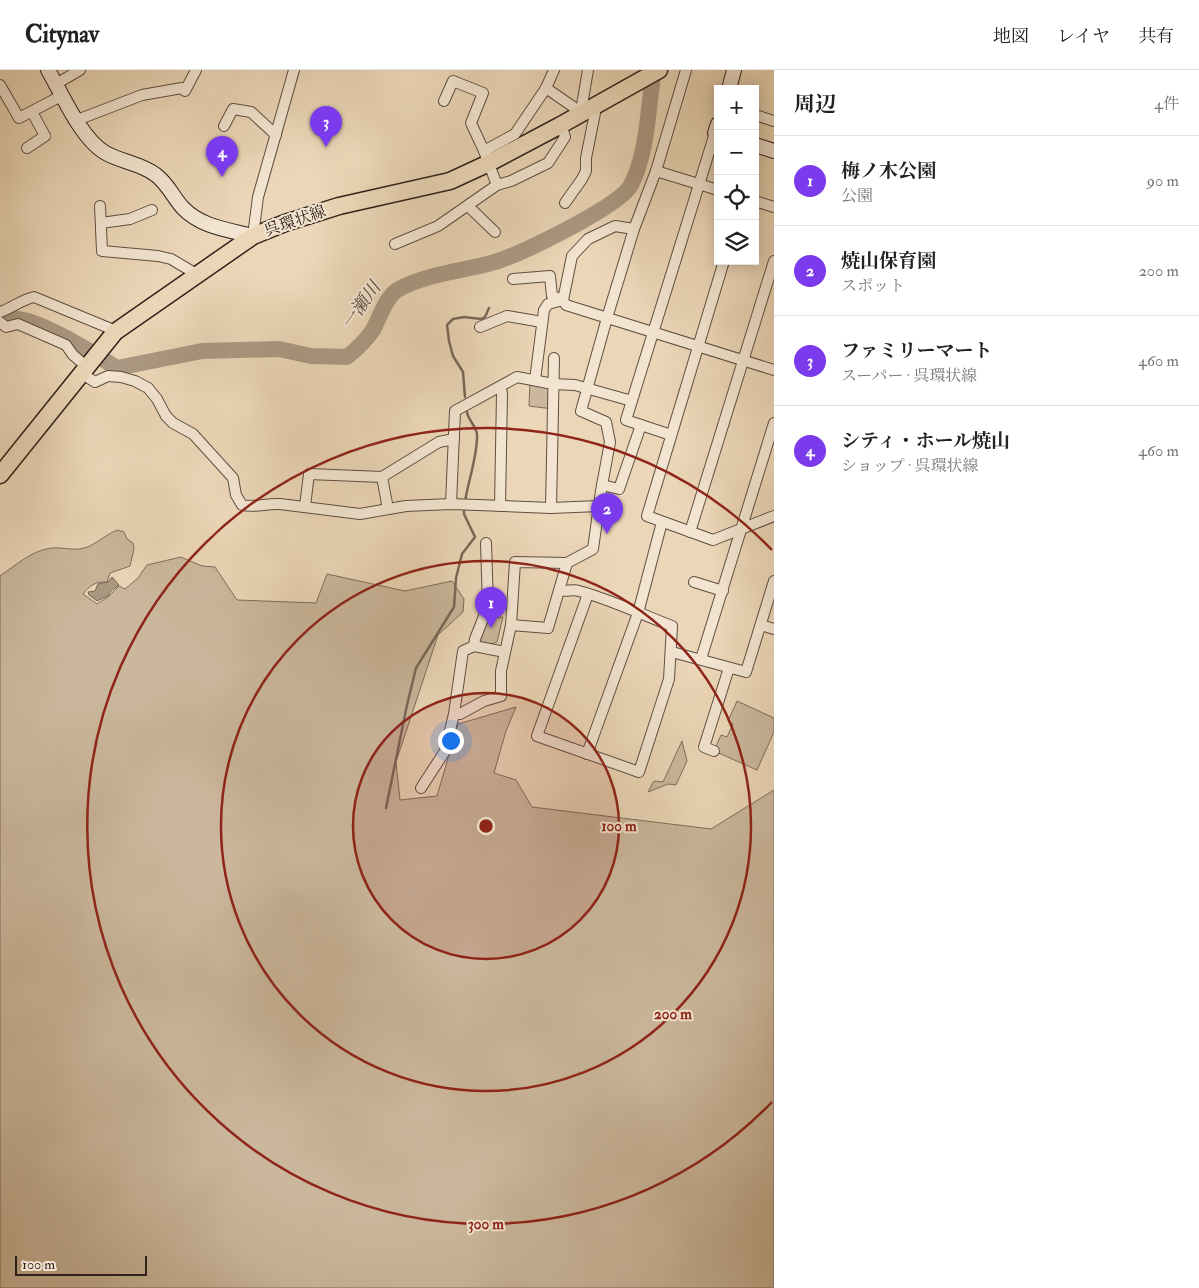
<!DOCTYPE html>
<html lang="ja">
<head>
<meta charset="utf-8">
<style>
	body { margin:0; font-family:"IM FELL Double Pica","Noto Serif JP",serif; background:#f2f2f2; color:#222 }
	.controls { position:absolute; right:15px; top:15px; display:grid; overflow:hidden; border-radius:0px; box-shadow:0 2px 12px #0003 }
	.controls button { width:45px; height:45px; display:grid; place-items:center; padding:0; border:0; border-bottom:1px solid #e0e0e0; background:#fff; color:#222; font:25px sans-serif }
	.scale { position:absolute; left:15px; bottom:12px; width:132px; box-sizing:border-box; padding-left:5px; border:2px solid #30211b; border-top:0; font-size:14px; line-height:18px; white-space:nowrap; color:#30211b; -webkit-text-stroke:4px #f2e4d0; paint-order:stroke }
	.you { position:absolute; left:450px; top:670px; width:18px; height:18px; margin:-12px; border:4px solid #fff; border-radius:50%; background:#1a73e8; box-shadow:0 0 0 8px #1a73e833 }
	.badge { display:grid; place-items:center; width:32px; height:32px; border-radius:50%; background:#7c3aed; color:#fff; font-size:16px; font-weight:700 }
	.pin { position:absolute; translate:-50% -41px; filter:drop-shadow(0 1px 2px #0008) }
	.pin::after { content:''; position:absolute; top:26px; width:18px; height:15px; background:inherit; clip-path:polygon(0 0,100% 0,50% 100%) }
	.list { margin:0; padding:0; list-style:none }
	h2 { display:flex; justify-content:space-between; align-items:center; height:65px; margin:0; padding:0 20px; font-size:21px }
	h2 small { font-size:16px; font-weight:400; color:#767676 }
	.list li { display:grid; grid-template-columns:32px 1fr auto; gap:15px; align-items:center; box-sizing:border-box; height:90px; padding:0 20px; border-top:1px solid #e0e0e0 }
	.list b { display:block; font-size:19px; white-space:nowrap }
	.list p { margin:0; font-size:16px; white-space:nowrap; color:#767676 }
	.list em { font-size:16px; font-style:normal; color:#767676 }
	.icon { flex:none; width:28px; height:28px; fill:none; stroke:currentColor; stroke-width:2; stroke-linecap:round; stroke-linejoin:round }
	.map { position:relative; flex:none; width:774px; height:1218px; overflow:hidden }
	header { display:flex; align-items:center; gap:30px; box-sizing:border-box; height:70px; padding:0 25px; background:#fff; border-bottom:1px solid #e0e0e0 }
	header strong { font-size:24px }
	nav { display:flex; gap:28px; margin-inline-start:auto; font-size:18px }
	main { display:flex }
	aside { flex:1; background:#fff }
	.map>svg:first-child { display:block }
	.green { fill:#cbb79c; stroke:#7e6c5c }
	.water { fill:#ab9882; stroke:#7a6859 }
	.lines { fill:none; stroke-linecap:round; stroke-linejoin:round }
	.stream { stroke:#7a6859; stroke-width:2.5 }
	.river { stroke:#ab9882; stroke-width:16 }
	.street-casing { stroke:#5f4e42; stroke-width:12 }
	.secondary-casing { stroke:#30211b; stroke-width:16 }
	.primary-casing { stroke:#30211b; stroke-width:19 }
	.street { stroke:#f2e4d0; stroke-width:10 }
	.secondary { stroke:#f2e4d0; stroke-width:14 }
	.primary { stroke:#ebd6b7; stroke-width:16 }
	.ring { fill:none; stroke:#8f2418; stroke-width:2.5 }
	.labels { text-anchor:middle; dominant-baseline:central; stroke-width:4; stroke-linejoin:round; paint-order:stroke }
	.street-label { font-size:16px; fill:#30211b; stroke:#f2e4d0 }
	.water-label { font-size:18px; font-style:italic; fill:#5b4b3f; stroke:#f2e4d0 }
	.centre { fill:#8f2418; stroke:#f2e4d0; stroke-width:2.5 }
	.ring-label { font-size:15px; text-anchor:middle; font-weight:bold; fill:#8f2418; stroke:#f2e4d0; stroke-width:4; stroke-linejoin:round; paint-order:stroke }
</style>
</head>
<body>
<header>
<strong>Citynav</strong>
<nav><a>地図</a><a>レイヤ</a><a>共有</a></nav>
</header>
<main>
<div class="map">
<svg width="774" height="1218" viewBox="0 0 774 1218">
	<rect width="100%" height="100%" fill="#ebd6b7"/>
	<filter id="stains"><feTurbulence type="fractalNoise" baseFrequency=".004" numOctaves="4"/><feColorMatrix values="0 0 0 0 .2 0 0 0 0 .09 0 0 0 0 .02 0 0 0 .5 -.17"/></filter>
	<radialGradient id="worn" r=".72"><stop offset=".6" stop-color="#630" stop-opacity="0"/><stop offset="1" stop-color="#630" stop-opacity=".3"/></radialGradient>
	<g class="green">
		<polygon points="530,309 553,314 553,339 529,336"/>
		<path d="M118 460 124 462 127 469 133 473 134 479 130 496 110 503 107 512C96 511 89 516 83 524L97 534 108 527 119 516 125 519 138 508 147 495 181 487 202 496 215 497 237 530 316 533 327 504 405 521 452 511 464 529 463 542 438 565 396 692 400 730 437 726 458 654 516 637 506 661 494 703 516 710 532 737 711 759 774 720V1218H0V506C16 495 32 480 52 478 61 477 70 480 79 479 93 478 105 464 118 460Z"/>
		<polygon points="503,547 497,572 491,574 478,574 486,548"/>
		<polygon points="737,631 774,648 774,662 757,700 714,681 721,665 727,667 733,654 728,651"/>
		<polygon points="682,671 687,691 676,715 668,714 648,722 654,711 663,712"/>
	</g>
	<polygon class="water" points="112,507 119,515 111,521 108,526 97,531 89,525 88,522 95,521 98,514 108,512"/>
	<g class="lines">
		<g class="stream">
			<polyline points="465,327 463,302 453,286 449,271 447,255 453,249 464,247 481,249 485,247 489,238"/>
			<path d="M465 432C468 411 478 385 477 364 476 356 468 350 467 342"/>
			<polyline points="386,738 407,635 416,598 454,537 456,508 462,484 475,467 464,444 464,438"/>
		</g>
		<path class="river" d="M0 252C5 251 10 249 15 249 38 248 96 285 117 298L202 281 279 279 311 286 347 287C357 279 366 270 373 260 380 247 386 226 399 219 428 203 466 201 498 191 523 183 620 136 631 115 648 82 648 36 654 0"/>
		<defs>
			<g id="street">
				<polyline points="56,14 80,0"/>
				<polyline points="0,15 19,48 63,25"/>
				<polyline points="546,18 582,43"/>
				<polyline points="444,31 453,11 483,23 471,53 484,81 497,115"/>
				<polyline points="582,35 588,0"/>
				<polyline points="755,45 774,51"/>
				<polyline points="77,50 142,25 182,18 185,21 196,0"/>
				<polyline points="224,56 233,39 251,42 276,65"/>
				<polyline points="27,78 45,66 32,42"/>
				<polyline points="484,81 515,64 546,18 554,0"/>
				<polyline points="656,101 718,120"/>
				<polyline points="755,131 774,137"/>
				<polyline points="565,133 582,109 586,101 586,88 595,43"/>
				<polyline points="100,136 102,181 158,186 171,189 198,205"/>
				<polyline points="468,136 495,162"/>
				<polyline points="101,153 130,149 152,140"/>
				<polyline points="634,159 615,156 588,169 572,186 563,230 566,235 774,300"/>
				<polyline points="253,166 258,127 294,0"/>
				<polyline points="395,174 438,156 497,115 511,111 548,93 565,67 563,60 559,56"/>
				<polyline points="724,191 647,446 713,470 774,446"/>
				<polyline points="513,209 550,206 552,226 563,230"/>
				<path d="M0 242C12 238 21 230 34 227L109 258 115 262"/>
				<polyline points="0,252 6,257 18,254 66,275 73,285 87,297"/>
				<polyline points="480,257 507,246 542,252"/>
				<path d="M81 303 95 312 108 306 121 307 135 311 148 318 157 329 166 346 173 353 193 364 233 408 236 425 242 435C255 438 267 433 280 434L360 444 406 436 451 434 551 438 599 436"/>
				<polyline points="535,310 544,240 548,234 563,230"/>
				<polyline points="500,317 502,323 500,436"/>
				<polyline points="671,365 626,350 715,63"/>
				<polyline points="382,407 388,439"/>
				<polyline points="602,415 619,419 641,355"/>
				<polyline points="451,434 455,341 517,307 553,314 575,315 632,331"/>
				<polyline points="305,436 309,404 382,407 439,372 454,369"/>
				<polyline points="551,438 554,288"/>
				<polyline points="690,462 774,191"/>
				<polyline points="694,512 723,521"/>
				<path d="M560 520C566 522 573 519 579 521 609 529 643 545 672 556L669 609 639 702 537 666 588 524"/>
				<polyline points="511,555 548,558 567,493 593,479 601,421 610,372 606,352 581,341 607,248 634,159 656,101 686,0"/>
				<polyline points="761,555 774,559"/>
				<polyline points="474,576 475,569 488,536 486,473"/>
				<polyline points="672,582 746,602 774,511"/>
				<polyline points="701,589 774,353"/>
				<polyline points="454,644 460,644 484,631 501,626 501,601 511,555 515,492 567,493"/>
				<polyline points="714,681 704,677 729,598"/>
				<polyline points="587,684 638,543 662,452"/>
				<polyline points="421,718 445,681 454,644 463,581 474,576 505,582"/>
			</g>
			<g id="secondary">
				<path d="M48 0C62 24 81 68 104 82 120 92 141 93 156 105 168 114 173 127 183 138 201 157 229 160 253 166"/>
				<polyline points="729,19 734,0"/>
				<polyline points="718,54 715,63 718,64"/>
				<polyline points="755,75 774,81"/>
			</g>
			<polyline id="primary" points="0,405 115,262 253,166 285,153 339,136 450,111 489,93 559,56 659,0"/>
		</defs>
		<use href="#street" class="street-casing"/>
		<use href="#secondary" class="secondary-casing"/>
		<use href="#primary" class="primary-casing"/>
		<use href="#street" class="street"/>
		<use href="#secondary" class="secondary"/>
		<use href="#primary" class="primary"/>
	</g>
	<circle cx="486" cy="756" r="133" fill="#8f2418" fill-opacity=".12"/>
	<g class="ring">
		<circle cx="486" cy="756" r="133"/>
		<circle cx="486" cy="756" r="265"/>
		<path d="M772 1032A398 398 0 1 1 772 480"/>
	</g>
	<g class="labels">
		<g class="street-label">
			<text transform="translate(295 151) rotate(-19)">呉環状線</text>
		</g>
		<g class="water-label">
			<text transform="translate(361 236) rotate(-55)">一瀬川</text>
		</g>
	</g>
	<circle cx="486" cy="756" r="8" class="centre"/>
	<g class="ring-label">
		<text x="619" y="761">100 m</text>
		<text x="673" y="949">200 m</text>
		<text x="486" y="1159">300 m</text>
	</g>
	<rect width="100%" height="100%" filter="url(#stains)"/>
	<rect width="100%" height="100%" fill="url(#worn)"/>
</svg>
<div class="controls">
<button>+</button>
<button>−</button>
<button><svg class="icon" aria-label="locate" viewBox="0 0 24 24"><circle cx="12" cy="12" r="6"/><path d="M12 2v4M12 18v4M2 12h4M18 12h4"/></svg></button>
<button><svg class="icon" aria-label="layers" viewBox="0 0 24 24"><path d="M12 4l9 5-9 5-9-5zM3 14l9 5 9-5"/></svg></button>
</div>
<div class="scale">100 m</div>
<div class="you"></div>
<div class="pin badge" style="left:491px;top:558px">1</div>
<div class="pin badge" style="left:607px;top:464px">2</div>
<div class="pin badge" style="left:326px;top:77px">3</div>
<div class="pin badge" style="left:222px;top:107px">4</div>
</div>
<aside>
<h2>周辺<small>4件</small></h2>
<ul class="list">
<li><span class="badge">1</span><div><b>梅ノ木公園</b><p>公園</p></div><em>90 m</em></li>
<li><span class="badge">2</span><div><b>焼山保育園</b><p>スポット</p></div><em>200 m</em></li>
<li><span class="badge">3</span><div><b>ファミリーマート</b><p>スーパー · 呉環状線</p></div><em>460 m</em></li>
<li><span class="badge">4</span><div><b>シティ・ホール焼山</b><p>ショップ · 呉環状線</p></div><em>460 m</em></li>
</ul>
</aside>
</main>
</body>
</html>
